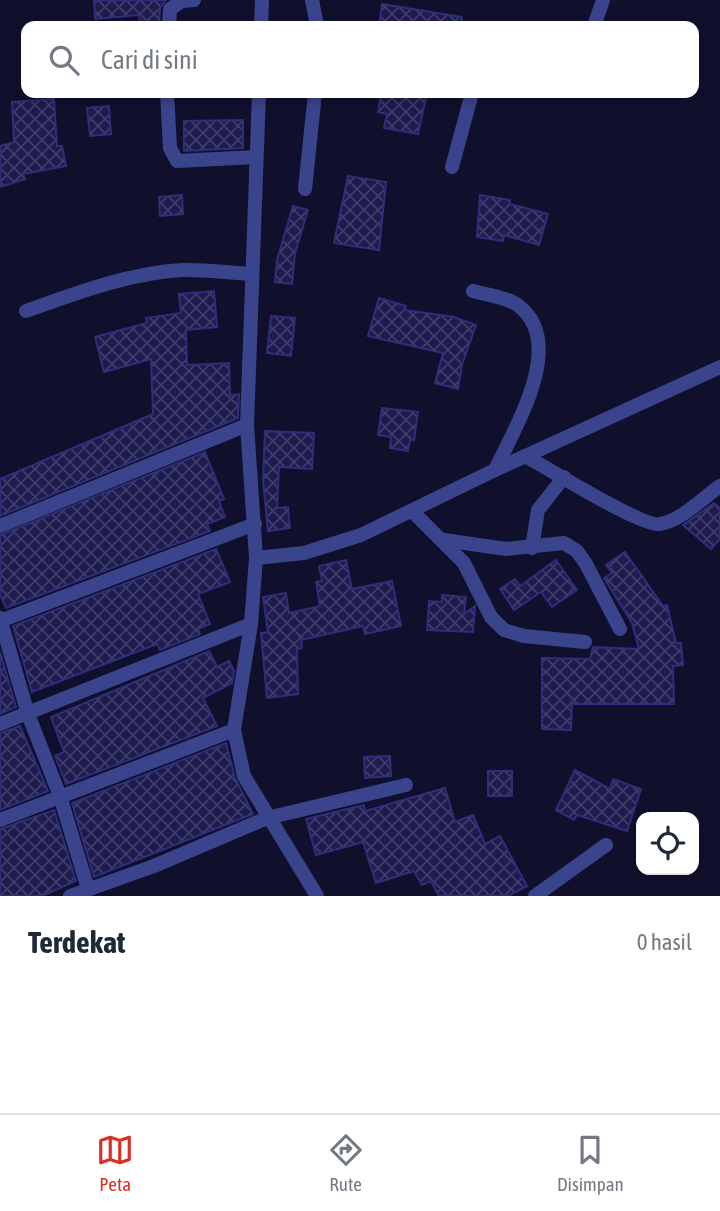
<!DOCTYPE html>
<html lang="id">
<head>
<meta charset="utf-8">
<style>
	body { margin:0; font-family:"Asap Condensed",sans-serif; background:#f2f2f3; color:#1f2937 }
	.controls { position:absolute; right:21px; bottom:21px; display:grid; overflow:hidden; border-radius:14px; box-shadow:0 4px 10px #0003 }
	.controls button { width:63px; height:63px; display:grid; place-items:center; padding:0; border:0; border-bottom:2px solid #e0e1e3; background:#fff; color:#1f2937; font:35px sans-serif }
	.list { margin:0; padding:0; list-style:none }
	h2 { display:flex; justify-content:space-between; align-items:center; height:91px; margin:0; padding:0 28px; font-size:30px }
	h2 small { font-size:23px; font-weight:400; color:#747a83 }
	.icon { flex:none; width:38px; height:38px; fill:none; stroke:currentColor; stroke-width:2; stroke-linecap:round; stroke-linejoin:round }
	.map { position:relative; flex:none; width:720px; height:896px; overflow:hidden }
	.search { position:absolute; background:#fff; box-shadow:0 4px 10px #0003; left:21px; right:21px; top:21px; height:77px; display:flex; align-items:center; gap:18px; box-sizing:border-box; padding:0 24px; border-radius:14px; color:#747a83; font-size:26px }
	.sheet { height:217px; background:#fff }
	nav { display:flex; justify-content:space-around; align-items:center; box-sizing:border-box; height:98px; border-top:2px solid #e0e1e3; background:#fff; font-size:19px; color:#747a83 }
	nav a { display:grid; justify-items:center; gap:4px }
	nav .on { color:#d93025 }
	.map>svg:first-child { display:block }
	.building { fill:url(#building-cross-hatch); stroke:#302d7a; stroke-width:2 }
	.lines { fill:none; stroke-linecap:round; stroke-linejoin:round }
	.minor { stroke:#3a448c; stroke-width:14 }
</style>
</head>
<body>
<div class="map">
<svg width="720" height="896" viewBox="0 0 720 896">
	<defs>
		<pattern id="building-cross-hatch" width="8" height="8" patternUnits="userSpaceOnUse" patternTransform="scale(1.75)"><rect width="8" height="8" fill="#1e1c4e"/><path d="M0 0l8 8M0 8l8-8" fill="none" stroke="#3e3d69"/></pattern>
	</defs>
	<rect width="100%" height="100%" fill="#11102c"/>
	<g class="building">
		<polygon points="94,0 166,0 160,8 159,26 140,26 139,15 95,19"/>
		<polygon points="382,4 462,17 462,26 379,26"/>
		<polygon points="381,93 427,93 418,134 384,128 387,114 378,112"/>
		<polygon points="54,99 57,146 62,146 66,166 23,174 25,179 0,187 0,146 14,142 12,102"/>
		<polygon points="109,106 111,134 90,136 87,108"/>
		<polygon points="243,120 243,148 184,151 184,121"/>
		<polygon points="348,176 386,182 379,250 334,243"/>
		<polygon points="182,195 183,214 160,216 159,197"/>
		<polygon points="480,195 510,200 510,204 548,214 539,245 504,235 503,241 477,237"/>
		<polygon points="293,206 308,210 295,253 292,284 275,282 277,260"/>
		<polygon points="214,291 217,327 186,330 187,365 229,363 230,395 239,394 238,418 0,516 0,479 153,414 151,359 104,372 95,337 147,323 146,318 181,313 179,294"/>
		<polygon points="379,298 406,306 405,310 454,317 476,325 462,365 458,389 435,383 443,353 368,336"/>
		<polygon points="271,316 295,318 291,356 267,353"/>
		<polygon points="382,408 418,412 414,440 410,440 408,451 390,448 391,437 378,435"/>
		<polygon points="265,431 314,433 312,469 279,467 277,508 288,507 290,528 268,531 263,480"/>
		<polygon points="205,452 224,499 219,501 225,517 207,524 210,531 6,608 0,594 0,535"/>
		<polygon points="714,503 720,508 720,539 711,549 683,525"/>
		<polygon points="216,549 230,582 198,594 210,624 198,629 200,634 160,650 157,644 32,692 13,626"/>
		<polygon points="625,552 663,606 667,605 676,643 681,643 683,665 673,666 674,704 572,704 571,730 542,729 542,658 590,659 593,647 639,649 632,623 604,578 612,573 606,565"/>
		<polygon points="346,560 352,589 392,581 401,626 365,634 363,626 301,640 302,648 297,649 298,694 267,698 261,633 268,632 263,597 286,593 289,613 320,606 316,582 322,581 319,566"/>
		<polygon points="556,560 577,590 552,607 541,592 514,610 500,589 515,579 520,586"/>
		<polygon points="442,595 466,597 464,614 475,606 473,632 427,630 429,601 442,602"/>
		<polygon points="209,651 217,667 229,661 234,671 232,683 203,698 217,726 66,784 55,756 64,752 51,717"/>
		<polygon points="0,652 16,707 0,714"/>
		<polygon points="20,726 48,791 0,810 0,733"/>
		<polygon points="226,743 235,778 253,814 94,877 72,803"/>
		<polygon points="390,756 391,776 365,778 364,757"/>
		<polygon points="575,770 610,789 613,779 641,789 627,831 577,815 574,820 556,810"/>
		<rect x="488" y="771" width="24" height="25"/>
		<polygon points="445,788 455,822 473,815 485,844 500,836 527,886 508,896 439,896 431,881 422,885 414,871 376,883 363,842 316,855 306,819 364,805 365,811"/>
		<polygon points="54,810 76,881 42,896 0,896 0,829"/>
	</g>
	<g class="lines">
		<g class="minor">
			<polyline points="312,0 317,26"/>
			<polyline points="169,26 170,9 182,1 194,0"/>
			<polyline points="261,26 262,0"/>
			<polyline points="594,26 603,0"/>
			<polyline points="167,93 170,148 177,161 256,157"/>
			<polyline points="259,93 247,425 256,558 251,624 234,730 244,776 317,896"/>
			<polyline points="452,167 472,93"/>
			<polyline points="305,189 315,93"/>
			<path d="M473 291C487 295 508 297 519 306 567 344 515 427 495 470"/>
			<path d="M26 311C76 293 129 273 182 270 205 269 229 273 252 274"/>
			<path d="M525 456C548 468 643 528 660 524 684 519 701 499 720 486"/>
			<polyline points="412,511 464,563 491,617 504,630 524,636 585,642"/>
			<polyline points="0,526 247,425"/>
			<polyline points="444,540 506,549 564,543 577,551 586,564 620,629"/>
			<polyline points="532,548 538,510 564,477"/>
			<polyline points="256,558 304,553 361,535 495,470 720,367"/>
			<polyline points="0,618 28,714 60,796 88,889"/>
			<polyline points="0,621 255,524"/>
			<polyline points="0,724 251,624"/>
			<polyline points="0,820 234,730"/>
			<polyline points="70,896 154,866 267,818 406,785"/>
			<polyline points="535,896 606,845"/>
		</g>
	</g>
</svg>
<div class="controls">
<button><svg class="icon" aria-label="locate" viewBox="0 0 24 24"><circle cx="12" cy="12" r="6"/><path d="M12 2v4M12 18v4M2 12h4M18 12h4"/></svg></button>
</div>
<div class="search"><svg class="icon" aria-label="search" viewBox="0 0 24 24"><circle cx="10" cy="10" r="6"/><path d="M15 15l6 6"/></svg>Cari di sini</div>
</div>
<section class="sheet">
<h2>Terdekat<small>0 hasil</small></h2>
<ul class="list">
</ul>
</section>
<nav>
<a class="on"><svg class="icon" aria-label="map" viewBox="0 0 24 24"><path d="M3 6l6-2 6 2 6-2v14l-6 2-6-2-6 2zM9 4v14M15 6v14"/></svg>Peta</a>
<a><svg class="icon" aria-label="directions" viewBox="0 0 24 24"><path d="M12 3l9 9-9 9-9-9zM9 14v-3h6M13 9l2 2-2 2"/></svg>Rute</a>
<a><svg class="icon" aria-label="saved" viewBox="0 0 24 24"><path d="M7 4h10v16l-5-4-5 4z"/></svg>Disimpan</a>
</nav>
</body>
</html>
